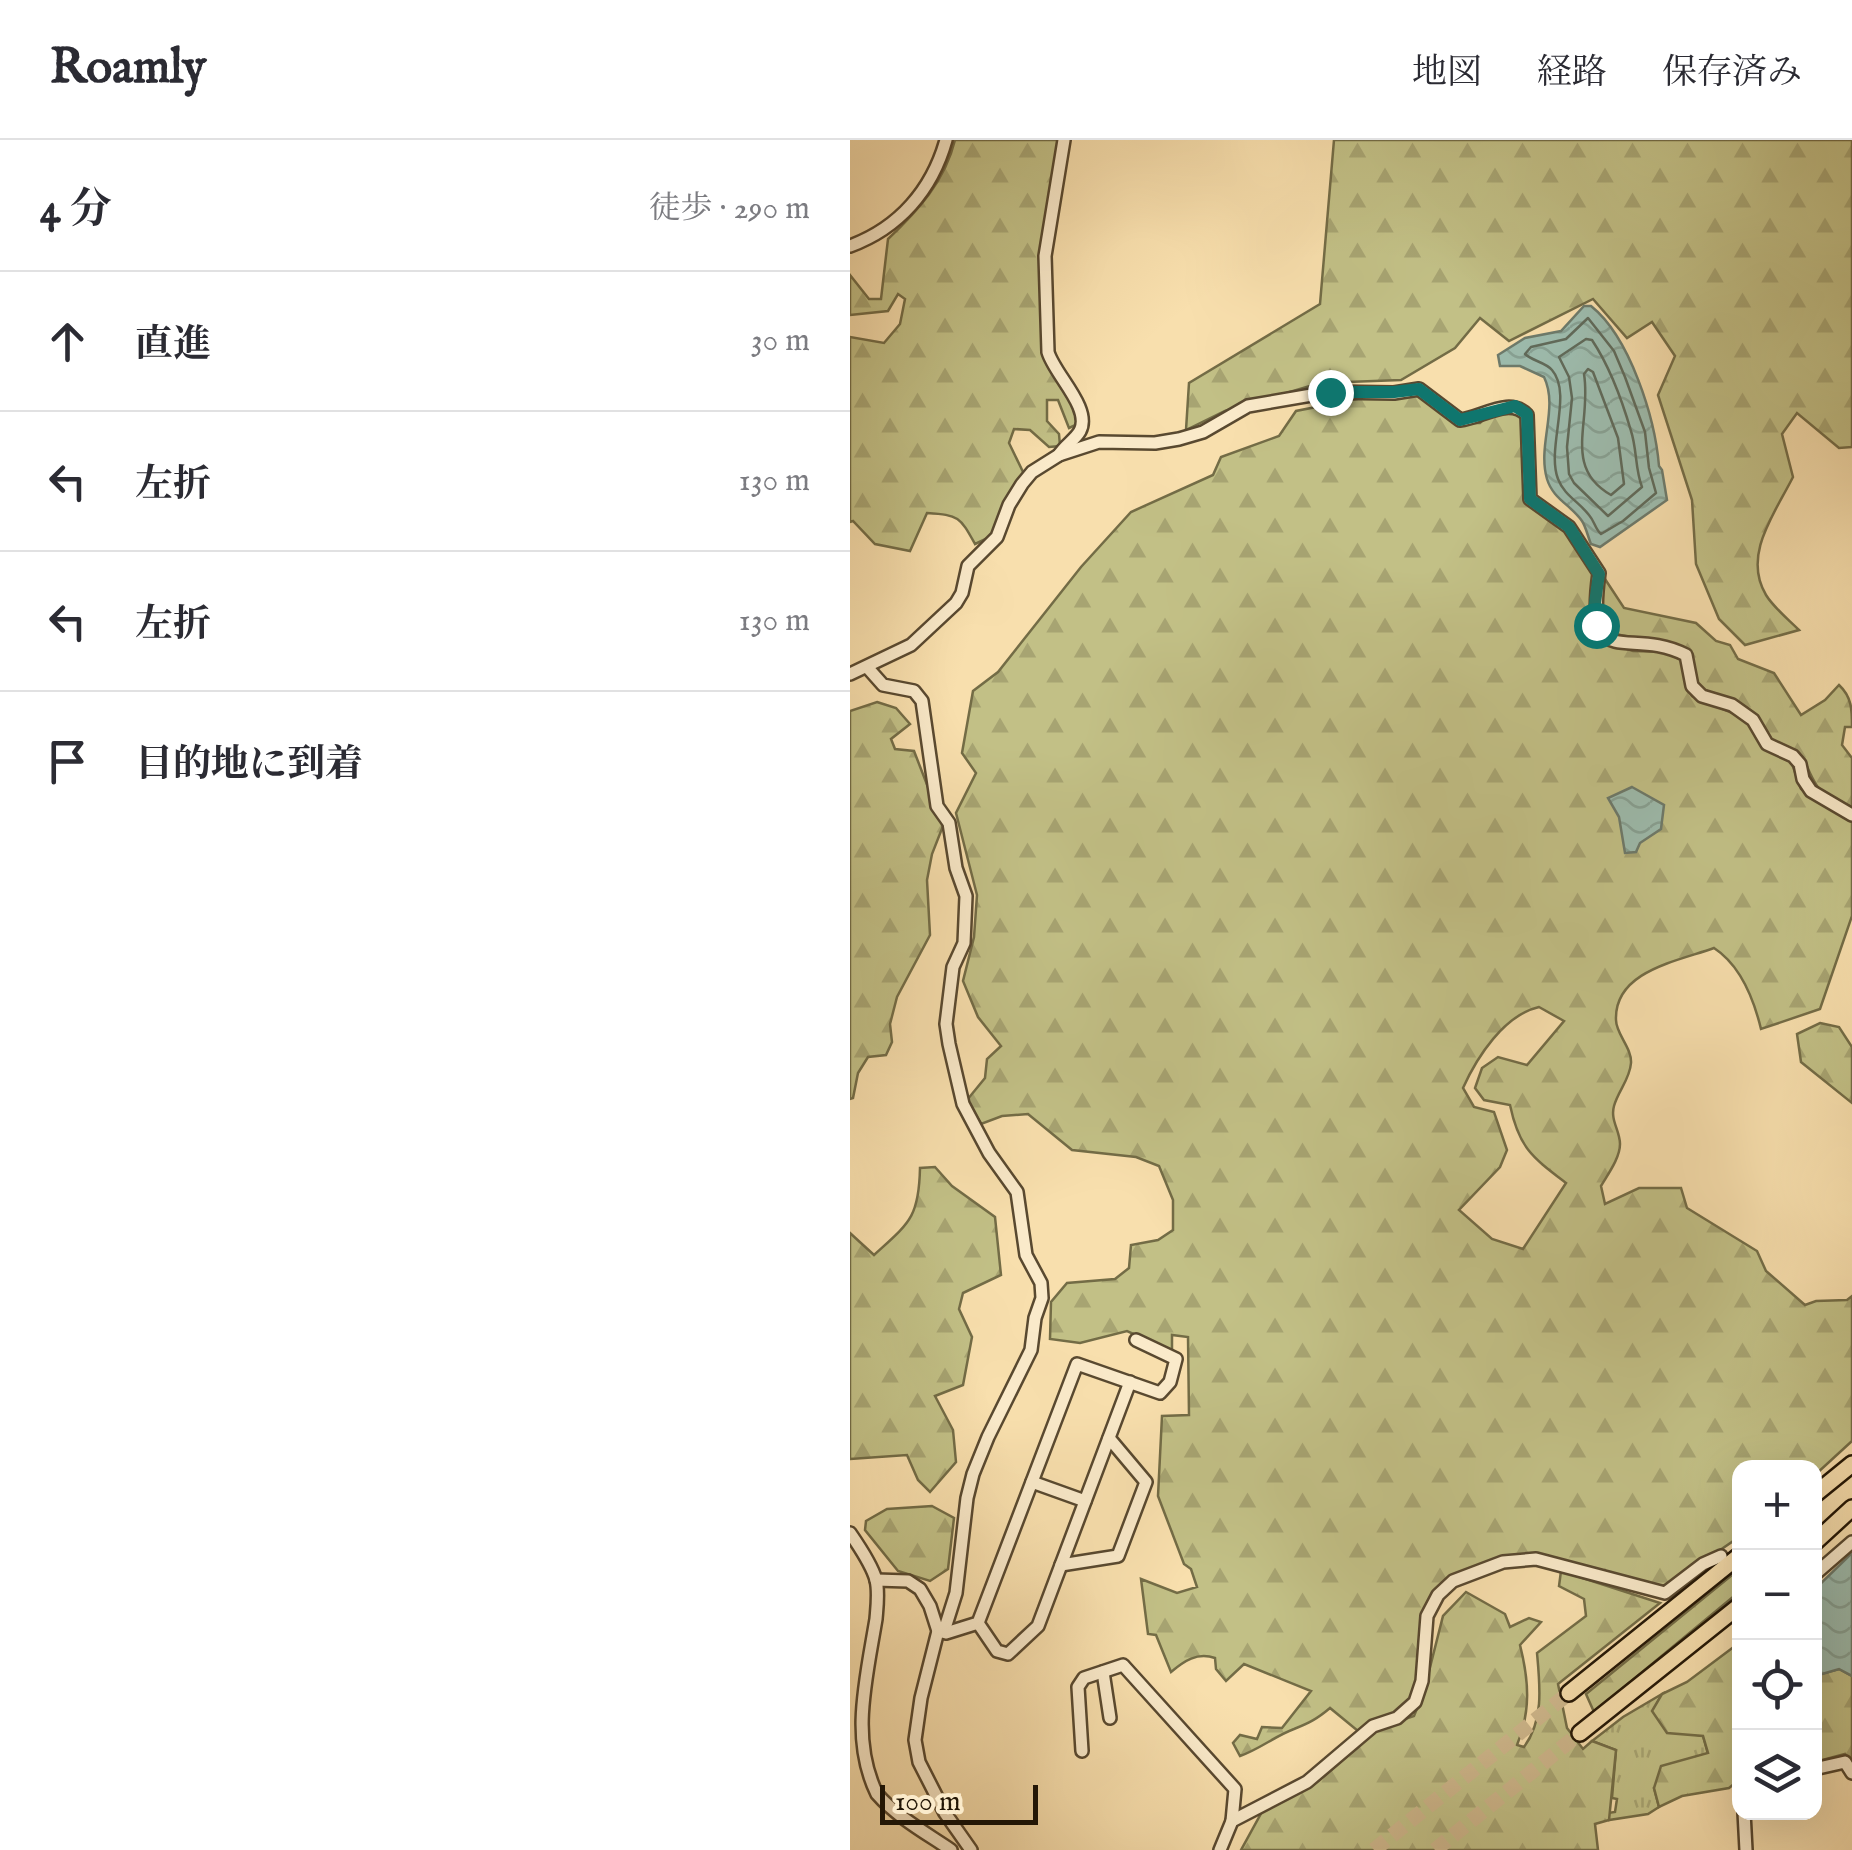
<!DOCTYPE html>
<html lang="ja">
<head>
<meta charset="utf-8">
<style>
	body { margin:0; font-family:"IM FELL English","Noto Serif JP",serif; background:#f2f2f3; color:#2b2b33 }
	.controls { position:absolute; right:30px; bottom:30px; display:grid; overflow:hidden; border-radius:20px; box-shadow:0 10px 40px #0002 }
	.controls button { width:90px; height:90px; display:grid; place-items:center; padding:0; border:0; border-bottom:2px solid #e1e1e2; background:#fff; color:#2b2b33; font:50px sans-serif }
	.scale { position:absolute; left:30px; bottom:25px; width:158px; box-sizing:border-box; padding-left:10px; border:5px solid #241706; border-top:0; font-size:28px; line-height:35px; white-space:nowrap; color:#241706; -webkit-text-stroke:8px #faeaca; paint-order:stroke }
	.stop { position:absolute; width:30px; height:30px; margin:-22px; border:8px solid #0f766e; border-radius:50%; background:#fff }
	.stop.end { background:#0f766e; border-color:#fff; box-shadow:0 2px 10px #0008 }
	.list { margin:0; padding:0; list-style:none }
	h2 { display:flex; justify-content:space-between; align-items:center; height:130px; margin:0; padding:0 40px; font-size:42px }
	h2 small { font-size:32px; font-weight:400; color:#7c7c81 }
	.list li { display:grid; grid-template-columns:65px 1fr auto; gap:30px; align-items:center; box-sizing:border-box; height:140px; padding:0 40px; border-top:2px solid #e1e1e2 }
	.list b { display:block; font-size:38px; white-space:nowrap }
	.list em { font-size:32px; font-style:normal; color:#7c7c81 }
	.icon { flex:none; width:55px; height:55px; fill:none; stroke:currentColor; stroke-width:2; stroke-linecap:round; stroke-linejoin:round }
	.map { position:relative; flex:none; width:1002px; height:1710px; overflow:hidden }
	header { display:flex; align-items:center; gap:60px; box-sizing:border-box; height:140px; padding:0 50px; background:#fff; border-bottom:2px solid #e1e1e2 }
	header strong { font-size:48px }
	nav { display:flex; gap:55px; margin-inline-start:auto; font-size:35px }
	main { display:flex }
	aside { flex:1; background:#fff }
	.map>svg:first-child { display:block }
	.grass { fill:url(#grass-tufts); stroke:#736c46; stroke-width:2.5 }
	.forest { fill:url(#forest-firs); stroke:#736c46; stroke-width:2.5; fill-rule:evenodd }
	.water { fill:url(#water-waves); stroke:#6d7a6b; stroke-width:2.5 }
	.lines { fill:none; stroke-linecap:round; stroke-linejoin:round }
	.shore { stroke:#606a5a; stroke-width:2.5 }
	.highway-tunnel { stroke:#ceb78c; stroke-width:15; stroke-dasharray:15 8; stroke-linecap:butt }
	.minor-casing { stroke:#594930; stroke-width:16 }
	.highway-casing { stroke:#241706; stroke-width:20 }
	.minor { stroke:#faeaca; stroke-width:11 }
	.highway { stroke:#f8dfad; stroke-width:15 }
	.route { stroke:#0f766e; stroke-width:12 }
</style>
</head>
<body>
<header>
<strong>Roamly</strong>
<nav><a>地図</a><a>経路</a><a>保存済み</a></nav>
</header>
<main>
<aside>
<h2>4 分<small>徒歩 · 290 m</small></h2>
<ul class="list">
<li><svg class="icon" aria-label="ahead" viewBox="0 0 24 24"><path d="M12 20V5M6 11l6-6 6 6"/></svg><div><b>直進</b></div><em>30 m</em></li>
<li><svg class="icon" aria-label="left" viewBox="0 0 24 24"><path d="M17 20v-9H6M10 6l-5 5 5 5"/></svg><div><b>左折</b></div><em>130 m</em></li>
<li><svg class="icon" aria-label="left" viewBox="0 0 24 24"><path d="M17 20v-9H6M10 6l-5 5 5 5"/></svg><div><b>左折</b></div><em>130 m</em></li>
<li><svg class="icon" aria-label="arrive" viewBox="0 0 24 24"><path d="M6 21V4h12l-3 4 3 4H6"/></svg><div><b>目的地に到着</b></div></li>
</ul>
</aside>
<div class="map">
<svg width="1002" height="1710" viewBox="0 0 1002 1710">
	<defs>
		<pattern id="grass-tufts" width="24" height="20" patternUnits="userSpaceOnUse" patternTransform="scale(2.5)"><rect width="24" height="20" fill="#c2c086"/><path d="M3 7l-1-3M5 7V3M7 7l1-3M15 17l-1-3M17 17v-4M19 17l1-3" fill="none" stroke="#a7a472"/></pattern>
		<pattern id="forest-firs" width="22" height="20" patternUnits="userSpaceOnUse" patternTransform="scale(2.5)"><rect width="22" height="20" fill="#c2c086"/><path d="M5 1l3.5 6h-7zM16 11l3.5 6h-7z" fill="#a7a472"/></pattern>
		<pattern id="water-waves" width="16" height="10" patternUnits="userSpaceOnUse" patternTransform="scale(2.5)"><rect width="16" height="10" fill="#9dbcae"/><path d="M0 5q4-4 8 0t8 0" fill="none" stroke="#87a194"/></pattern>
	</defs>
	<rect width="100%" height="100%" fill="#f8dfad"/>
	<filter id="stains"><feTurbulence type="fractalNoise" baseFrequency=".002" numOctaves="4"/><feColorMatrix values="0 0 0 0 .2 0 0 0 0 .09 0 0 0 0 .02 0 0 0 .5 -.17"/></filter>
	<radialGradient id="worn" r=".72"><stop offset=".6" stop-color="#630" stop-opacity="0"/><stop offset="1" stop-color="#630" stop-opacity=".3"/></radialGradient>
	<polygon class="grass" points="812,1554 803,1571 838,1593 853,1596 858,1614 804,1648 809,1667 798,1674 759,1680 758,1673 765,1672 767,1659 762,1658 766,1610 742,1601 773,1577"/>
	<g class="forest">
		<path d="M105 0H212L202 51 196 206 223 260 230 283 219 288 208 260H197V281L209 294 210 306 199 307 180 290 164 289 159 303 174 334 140 397 125 404C110 377 109 375 77 373L60 411 25 404 3 381 0 382V197L34 203 50 184 55 159 48 154 38 171 0 175V135L19 159H31L38 99C68 71 95 41 105 0Z"/>
		<path d="M484 0H1002V307L989 308 947 273 932 294 943 337C925 373 892 415 916 455 924 468 938 479 949 490L895 505 869 479 846 424 842 360 808 255 825 216 802 182 777 198 743 159 659 201 630 178 605 208 551 240 470 243 375 271 336 290 339 243 470 164Z"/>
		<path d="M567 254 605 283H630L638 275 669 269 675 280 674 360 719 391 745 434C740 458 739 477 750 500L783 511 815 512 833 521 842 556 892 577 906 590 912 605 941 621 951 649 1002 682V776L970 869 911 889C904 860 890 825 864 808 828 821 764 831 766 880 766 894 782 908 781 923 780 939 768 951 764 966 760 980 770 991 770 1004 770 1018 758 1034 751 1046L755 1064 789 1048H831L837 1068 907 1111 916 1131 955 1165 966 1161 997 1160 1002 1156V1301L965 1335 964 1328H889V1397L812 1450 712 1422 646 1421 596 1439 574 1474 569 1500 568 1541 560 1562 545 1576 527 1579 508 1591 480 1568C467 1579 459 1583 444 1589 425 1596 410 1609 390 1616L383 1603 390 1595 407 1599 412 1587 432 1588 461 1551 394 1524 376 1541 366 1529 365 1518C347 1512 334 1521 321 1532L306 1495 298 1494 291 1439 327 1453 347 1447 341 1429 334 1424 308 1356 312 1276 339 1275 338 1197 322 1195V1211L277 1191 230 1203 200 1199 201 1162 217 1143 265 1139 279 1128 281 1105 308 1100 323 1090V1060L309 1026 286 1017 222 1010 178 974 152 976 131 984 117 960 135 938 137 919 151 906 128 877 113 841 124 797 127 755 106 673 126 633 112 613 123 551 148 532 231 427 281 372 363 335 371 317 429 296 446 271 512 258ZM689 867 714 881 677 925 648 917 632 928 625 948 634 960 660 965C669 1008 682 1017 716 1043L673 1109 642 1099 609 1070 650 1027 657 1010 644 972 624 967 613 948C627 917 654 875 689 867Z"/>
		<path d="M755 439 774 468 846 483 866 501 880 505 888 519 924 533 951 575 975 560 989 545C1002 557 1002 570 1002 587H995L992 605 1002 618V667C989 662 975 658 967 646 950 620 960 609 922 605 914 596 914 585 907 576 892 561 866 555 847 547L840 510C813 497 782 502 754 490L746 474Z"/>
		<polygon points="27,562 46,568 60,584 41,599 45,609 64,611 93,686 82,714 77,740 80,795 47,857 40,884 42,902 36,915 18,917 8,933 3,958 0,959 0,571"/>
		<polygon points="970,883 989,887 1002,907 1002,963 951,922 947,894"/>
		<path d="M85 1027 102 1046 145 1077 151 1135 113 1153 109 1169 122 1197 113 1245 85 1256 103 1290 106 1322 80 1352 68 1340 57 1315 0 1319V1093L24 1115C59 1083 69 1078 70 1028Z"/>
		<polygon points="82,1366 104,1378 98,1429 80,1441 48,1431 15,1390 16,1381 37,1369"/>
		<path d="M711 1431 810 1463 708 1544 717 1588 733 1609 742 1601 766 1610 759 1680 745 1684 748 1710H391L413 1670 469 1640 531 1587 564 1576 574 1551 593 1476 616 1452 655 1474 660 1487 679 1478 691 1482 670 1505C679 1541 681 1571 667 1605L674 1607C694 1580 690 1546 687 1513L736 1476 734 1459 709 1446Z"/>
		<polygon points="882,1435 889,1440 889,1452 744,1572 736,1554"/>
		<polygon points="889,1503 889,1640 879,1648 832,1656 809,1667 804,1648 811,1626 858,1613 853,1596 817,1593 802,1571 812,1554 837,1542"/>
		<polygon points="989,1529 1002,1536 1002,1623 995,1614 965,1622 964,1536"/>
	</g>
	<g class="water">
		<path d="M734 166H741C780 197 805 278 809 326L812 330 817 360 750 407 741 404C738 397 736 387 732 381 721 365 703 359 697 339 687 305 709 268 694 237L670 226H650L648 215 675 198 711 191Z"/>
		<polygon points="782,647 814,665 811,689 790,703 786,712 775,713 769,677 758,658"/>
		<polygon points="1002,1413 1002,1536 989,1529 965,1536 965,1449"/>
	</g>
	<g class="lines">
		<g class="shore">
			<path d="M738 178 764 211 775 237 795 292 799 328 806 353 773 381 751 394C745 389 745 382 739 375 729 362 714 355 708 339 696 308 723 254 702 230 695 222 682 221 675 214L681 207 716 199Z"/>
			<path d="M736 199 742 200C760 227 772 260 781 291 787 309 785 329 792 347L758 376 724 343 719 334 717 307 722 258 719 237 709 217Z"/>
			<path d="M738 229 743 232 768 298 774 344 761 355C712 327 742 282 734 234Z"/>
		</g>
		<g class="highway-tunnel">
			<polyline points="524,1710 719,1553"/>
			<polyline points="585,1710 730,1593"/>
		</g>
		<defs>
			<g id="minor">
				<path d="M0 106C49 88 82 50 96 0"/>
				<path d="M209 315C214 306 225 300 230 291 242 268 204 234 198 212L195 116 214 0"/>
				<polyline points="17,527 33,545 64,551 72,561 87,666 99,683 106,728 116,756 114,803 103,827 96,884 99,904 113,964 139,1013 167,1052 176,1115 191,1143 192,1158 185,1178 181,1210 138,1297 123,1334 117,1358 106,1453 95,1488 88,1491"/>
				<path d="M0 534 61 505 106 463 112 453 118 426 147 397 159 365 172 344 182 332 209 315 249 302 305 303 329 299 353 292 398 266 479 252 544 253 569 249 610 280C632 278 659 256 677 275L680 359 719 387 749 433C735 536 778 485 836 515L842 546 852 556 882 565 903 580 917 604 943 616 950 624 953 639 961 651 1002 675"/>
				<polyline points="182,1342 235,1361"/>
				<path d="M0 1393C9 1406 22 1425 26 1440 29 1452 27 1467 26 1479 16 1540 0 1599 27 1654 47 1677 76 1693 101 1710"/>
				<polyline points="211,1425 268,1416 296,1342 259,1298"/>
				<polyline points="964,1435 1002,1402"/>
				<polyline points="26,1440 58,1441 70,1449 80,1466 88,1491 71,1558 65,1600 69,1622 95,1673 121,1710"/>
				<polyline points="128,1483 147,1511 158,1514 188,1486 280,1242"/>
				<polyline points="88,1491 96,1493 128,1483 227,1224 310,1253 320,1242 326,1219 286,1200"/>
				<polyline points="253,1532 260,1578"/>
				<polyline points="232,1611 228,1547 234,1538 273,1525 385,1649 382,1681"/>
				<polyline points="964,1629 995,1622 1002,1633"/>
				<polyline points="894,1672 896,1710"/>
				<polyline points="370,1710 382,1681 457,1642 523,1586 547,1578 565,1562 572,1541 577,1476 588,1455 603,1441 653,1422 686,1419 815,1453 853,1424 871,1416"/>
			</g>
			<g id="highway">
				<polyline points="964,1355 1002,1324"/>
				<polyline points="964,1403 1002,1368"/>
				<polyline points="719,1553 889,1416"/>
				<polyline points="730,1593 889,1466"/>
			</g>
		</defs>
		<use href="#minor" class="minor-casing"/>
		<use href="#highway" class="highway-casing"/>
		<use href="#minor" class="minor"/>
		<use href="#highway" class="highway"/>
	</g>
	<g class="lines">
		<polyline class="route" points="480,252 544,252 569,249 610,280 665,266 677,274 680,359 719,387 749,434 744,470 746,485"/>
	</g>
	<rect width="100%" height="100%" filter="url(#stains)"/>
	<rect width="100%" height="100%" fill="url(#worn)"/>
</svg>
<div class="controls">
<button>+</button>
<button>−</button>
<button><svg class="icon" aria-label="locate" viewBox="0 0 24 24"><circle cx="12" cy="12" r="6"/><path d="M12 2v4M12 18v4M2 12h4M18 12h4"/></svg></button>
<button><svg class="icon" aria-label="layers" viewBox="0 0 24 24"><path d="M12 4l9 5-9 5-9-5zM3 14l9 5 9-5"/></svg></button>
</div>
<div class="scale">100 m</div>
<div class="stop" style="left:746px;top:485px"></div>
<div class="stop end" style="left:480px;top:252px"></div>
</div>
</main>
</body>
</html>
